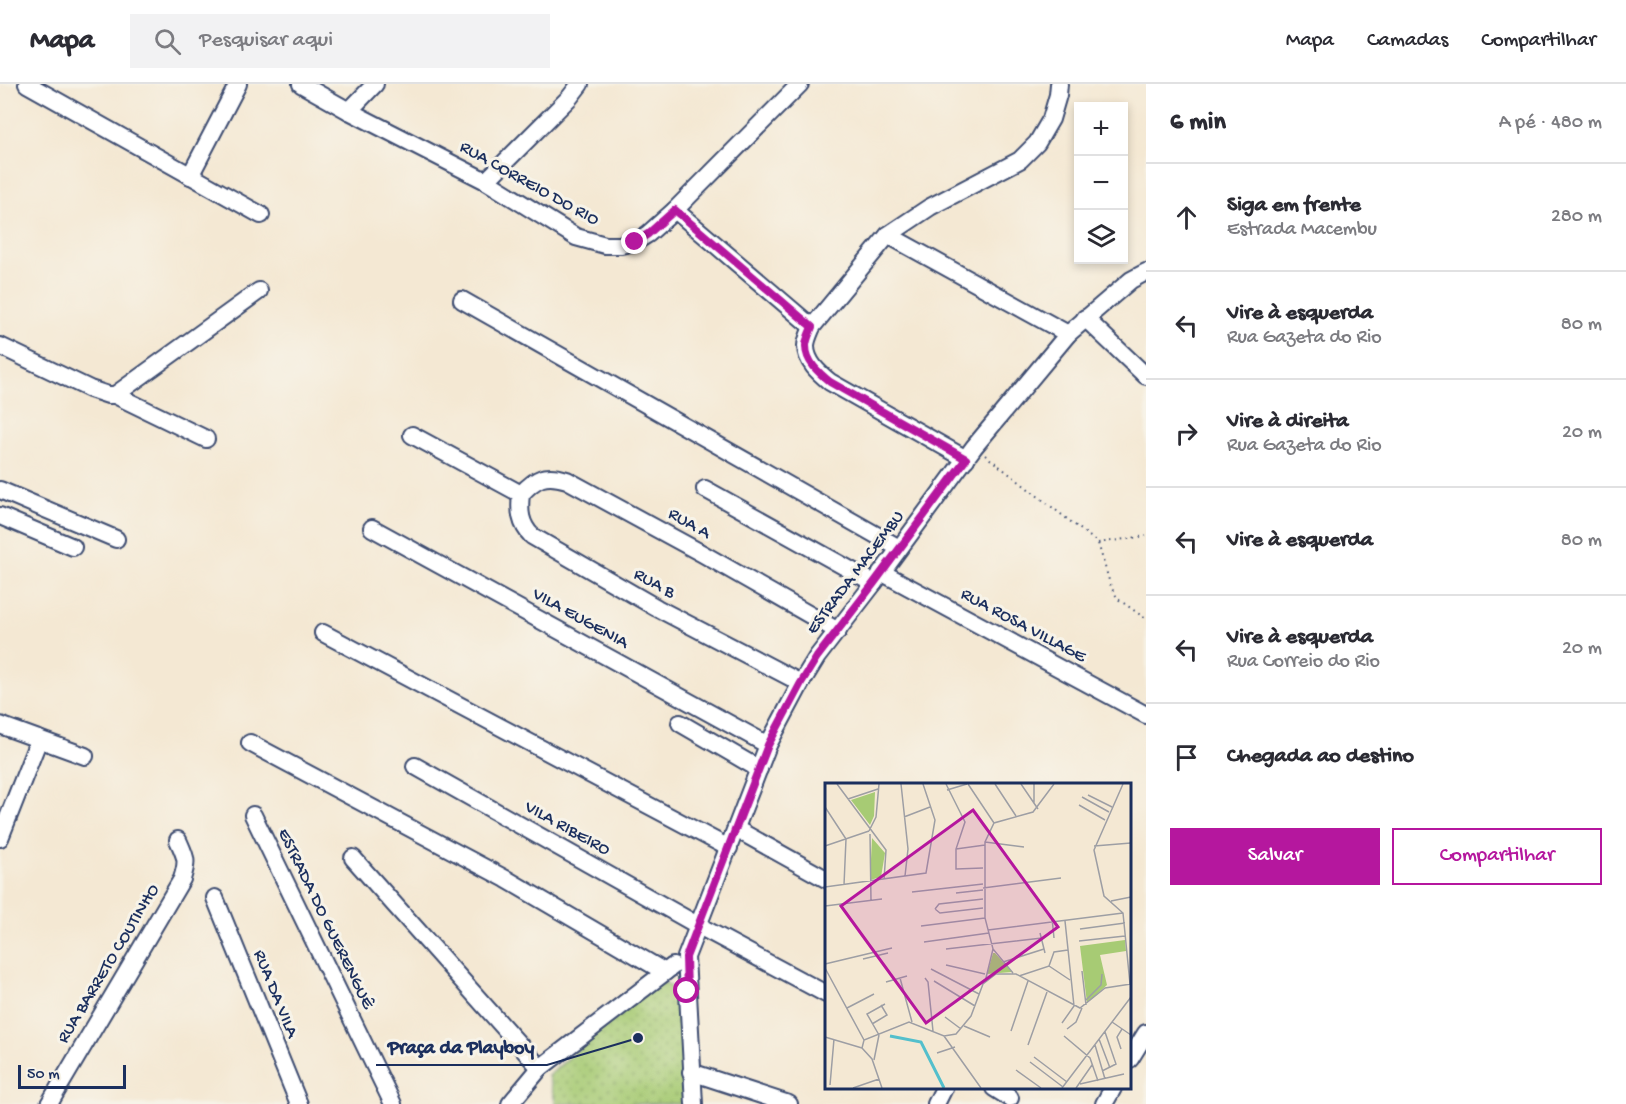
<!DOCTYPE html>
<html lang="pt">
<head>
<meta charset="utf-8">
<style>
	body { margin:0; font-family:"Gochi Hand",sans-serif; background:#f2f2f3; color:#2b2b33 }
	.controls { position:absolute; right:18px; top:18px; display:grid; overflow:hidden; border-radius:0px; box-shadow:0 3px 9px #0003 }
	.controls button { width:54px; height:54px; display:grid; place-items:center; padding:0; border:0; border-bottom:2px solid #e1e1e2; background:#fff; color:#2b2b33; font:30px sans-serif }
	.scale { position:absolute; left:18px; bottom:15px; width:108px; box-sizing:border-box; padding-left:6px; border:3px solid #1b2f5e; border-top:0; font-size:16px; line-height:21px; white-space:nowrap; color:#1b2f5e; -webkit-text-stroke:4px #f7f3e8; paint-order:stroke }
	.stop { position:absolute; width:18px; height:18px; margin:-14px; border:4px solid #b5179e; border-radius:50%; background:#fff }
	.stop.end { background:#b5179e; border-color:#fff; box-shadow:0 2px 6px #0008 }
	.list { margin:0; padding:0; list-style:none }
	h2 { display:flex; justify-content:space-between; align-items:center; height:78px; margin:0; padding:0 24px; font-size:26px }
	h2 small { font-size:20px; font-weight:400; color:#7c7c81 }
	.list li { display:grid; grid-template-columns:39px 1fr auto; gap:18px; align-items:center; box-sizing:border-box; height:108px; padding:0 24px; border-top:2px solid #e1e1e2 }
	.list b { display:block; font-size:22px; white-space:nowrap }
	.list p { margin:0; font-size:20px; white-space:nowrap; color:#7c7c81 }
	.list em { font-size:20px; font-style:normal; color:#7c7c81 }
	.actions { display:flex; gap:12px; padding:18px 24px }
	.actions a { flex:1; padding:14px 0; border:2px solid #b5179e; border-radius:0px; text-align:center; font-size:21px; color:#b5179e }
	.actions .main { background:#b5179e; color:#fff }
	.icon { flex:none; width:33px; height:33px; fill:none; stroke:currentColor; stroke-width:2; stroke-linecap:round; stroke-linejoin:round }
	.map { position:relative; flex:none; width:1146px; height:1020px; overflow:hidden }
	header { display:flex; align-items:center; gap:36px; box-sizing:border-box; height:84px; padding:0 30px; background:#fff; border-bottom:2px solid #e1e1e2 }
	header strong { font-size:28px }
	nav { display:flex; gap:33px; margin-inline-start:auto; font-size:21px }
	.search { width:420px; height:54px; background:#f2f2f3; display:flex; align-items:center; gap:15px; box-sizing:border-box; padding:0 21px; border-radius:0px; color:#7c7c81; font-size:22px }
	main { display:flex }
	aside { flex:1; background:#fff }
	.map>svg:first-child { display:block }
	.park { fill:url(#park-dots); stroke:#617d69; stroke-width:1.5 }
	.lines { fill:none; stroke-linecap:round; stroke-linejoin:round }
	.minor-casing { stroke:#3c4b70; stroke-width:20 }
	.path { stroke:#3c4b70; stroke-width:2; stroke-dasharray:1.5 4.5; stroke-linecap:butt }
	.minor { stroke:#fff; stroke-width:16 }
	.route { stroke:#b5179e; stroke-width:8 }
	.labels { text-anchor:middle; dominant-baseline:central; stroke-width:6; stroke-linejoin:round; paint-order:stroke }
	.street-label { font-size:18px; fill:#1b2f5e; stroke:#f7f3e8 }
	.inset-river { fill:none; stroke:#53bfcc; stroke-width:3 }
	.inset-road { fill:none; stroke:#9d9ea4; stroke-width:1.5 }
	.view { fill:#b5179e; fill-opacity:0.15; stroke:#b5179e; stroke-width:3 }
	.inset-edge { fill:none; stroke:#1b2f5e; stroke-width:3 }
	.leader { fill:none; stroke:#1b2f5e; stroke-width:2 }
	.callout-dot { fill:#1b2f5e; stroke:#f7f3e8; stroke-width:2 }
	.callout-label { font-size:20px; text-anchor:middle; font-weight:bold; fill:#1b2f5e; stroke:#f7f3e8; stroke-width:6; stroke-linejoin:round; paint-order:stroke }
</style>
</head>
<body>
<header>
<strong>Mapa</strong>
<div class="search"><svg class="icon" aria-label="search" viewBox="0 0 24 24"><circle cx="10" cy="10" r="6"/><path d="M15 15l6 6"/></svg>Pesquisar aqui</div>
<nav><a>Mapa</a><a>Camadas</a><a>Compartilhar</a></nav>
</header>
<main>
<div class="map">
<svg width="1146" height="1020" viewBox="0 0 1146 1020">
	<defs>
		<pattern id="park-dots" width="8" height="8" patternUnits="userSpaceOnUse" patternTransform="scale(1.5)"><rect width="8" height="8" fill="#a7cb74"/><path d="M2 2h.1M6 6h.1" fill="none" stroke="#87a562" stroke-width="1.8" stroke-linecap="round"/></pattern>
	</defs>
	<rect width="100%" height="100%" fill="#f7f3e8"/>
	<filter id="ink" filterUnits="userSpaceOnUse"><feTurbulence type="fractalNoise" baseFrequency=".0167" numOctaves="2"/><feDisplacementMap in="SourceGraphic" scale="12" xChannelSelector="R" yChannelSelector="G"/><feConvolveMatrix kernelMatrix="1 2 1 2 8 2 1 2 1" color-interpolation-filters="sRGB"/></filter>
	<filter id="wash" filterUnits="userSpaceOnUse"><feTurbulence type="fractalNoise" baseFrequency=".008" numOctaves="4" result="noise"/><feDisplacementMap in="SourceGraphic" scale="24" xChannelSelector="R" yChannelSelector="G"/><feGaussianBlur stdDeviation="1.35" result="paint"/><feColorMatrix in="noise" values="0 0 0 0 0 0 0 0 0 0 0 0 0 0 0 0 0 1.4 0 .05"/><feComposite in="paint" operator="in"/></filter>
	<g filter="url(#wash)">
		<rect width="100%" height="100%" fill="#f4e8d3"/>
		<path class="park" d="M658 895C670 901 677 906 684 918L690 1020H556L548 992Z"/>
	</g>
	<g filter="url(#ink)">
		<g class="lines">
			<defs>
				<g id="minor">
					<polyline points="27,0 261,131"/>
					<polyline points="301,0 349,27 486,97 576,153 605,161 621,161 635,158 648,150 675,126 800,0"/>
					<polyline points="349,27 375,0"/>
					<polyline points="190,92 238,0"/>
					<polyline points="486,97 570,13 580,0"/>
					<polyline points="675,126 812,243"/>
					<polyline points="888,151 1068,250"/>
					<polyline points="462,216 899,464"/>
					<polyline points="1085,234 1146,292"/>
					<polyline points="0,262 90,305 108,311 115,311 259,207"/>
					<polyline points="115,311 206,355"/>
					<polyline points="412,351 521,410"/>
					<path d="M966 375 830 298C819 289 806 278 806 262 806 256 810 248 812 243L888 151 930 123 1020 76 1037 59 1051 35 1058 11 1059 0"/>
					<polyline points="705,405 874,499"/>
					<polyline points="0,406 116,455"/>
					<path d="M521 410C536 394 545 389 567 396L703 470 838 547"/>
					<path d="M521 410C519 427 520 440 532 452L657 524 801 599"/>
					<polyline points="0,432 73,463"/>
					<polyline points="372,444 768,661"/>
					<polyline points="881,488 1146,631"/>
					<polyline points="323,549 729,764"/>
					<polyline points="680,639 759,685"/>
					<polyline points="0,641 85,672"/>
					<polyline points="250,659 506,795 665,888"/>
					<polyline points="415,682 699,842 826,910"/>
					<polyline points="253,731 393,1020"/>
					<polyline points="736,745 826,795"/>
					<polyline points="0,754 39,655"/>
					<polyline points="353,774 540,984"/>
					<polyline points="215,814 299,1020"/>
					<polyline points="1130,975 1146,949"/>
					<polyline points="691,988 789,1020"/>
					<polyline points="994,1004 1010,1014"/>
					<path d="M49 1020 182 795C188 776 186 774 178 756"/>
					<polyline points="510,1020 540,984 673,882"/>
					<polyline points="694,1020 686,873 768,661 801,599 817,573 874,499 974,363 1068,250 1131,196 1146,188"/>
					<polyline points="936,1020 944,1004"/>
					<polyline points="1104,1020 1113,1004"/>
				</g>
			</defs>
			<use href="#minor" class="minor-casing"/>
			<g class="path">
				<polyline points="985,371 1098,459 1111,503 1118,515 1146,535"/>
				<polyline points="1098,459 1146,452"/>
			</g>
			<use href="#minor" class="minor"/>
		</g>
	</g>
	<g class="lines" filter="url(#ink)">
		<path class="route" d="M635 158 648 150 675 126 812 243C810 248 806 256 806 262 806 278 819 289 830 298L966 375 874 499 817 573 801 599 768 661 686 873 687 907"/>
	</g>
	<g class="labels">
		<g class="street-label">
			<text transform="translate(529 100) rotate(29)">RUA CORREIO DO RIO</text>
			<text transform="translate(689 440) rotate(29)">RUA A</text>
			<text transform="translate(856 489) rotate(-53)">ESTRADA MACEMBU</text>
			<text transform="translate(654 500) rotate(29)">RUA B</text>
			<text transform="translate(580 535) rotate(29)">VILA EUGENIA</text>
			<text transform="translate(1023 542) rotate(28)">RUA ROSA VILLAGE</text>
			<text transform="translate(567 745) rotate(29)">VILA RIBEIRO</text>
			<text transform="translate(325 835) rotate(64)">ESTRADA DO GUERENGUÊ</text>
			<text transform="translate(109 880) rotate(-59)">RUA BARRETO COUTINHO</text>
			<text transform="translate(275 910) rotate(68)">RUA DA VILA</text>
		</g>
	</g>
	<g transform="translate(825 699)">
		<rect width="306" height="306" fill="#f4e8d3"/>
		<path d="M300 157 301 168 275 172 282 202 262 220 255 163Z" fill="#a7cb74"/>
		<path d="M50 9 49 33 45 42 26 17ZM47 55 60 70 56 94 45 97ZM168 170H170L187 189 162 191Z" fill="#a7cb74"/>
		<path class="inset-river" d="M65 253 96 259 119 305"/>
		<path class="inset-road" d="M12 1 61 67 59 97M76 1 83 66 80 93M121 1 140 39 131 66V86L158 85M143 1 169 40M170 1 191 33M196 1 213 26M298 1 269 67 279 113 298 130 305 201M122 7 142 1M263 12 287 24M257 14 284 29M23 16 53 6M209 20V1M254 22 280 37M0 24 21 56 19 102M79 34 105 24M44 48 51 34 54 1M45 51 46 118M160 59 199 64M0 63 44 48M269 63 306 60M131 66 160 62M0 104 101 90 110 37 98 1M158 105 236 95M87 109 158 101M131 110 158 107M286 118 306 114M0 123 57 116M110 126 114 121 158 116M110 126 115 130 158 125M227 135 229 155M96 143 160 135M255 146 300 140M163 147 298 130M215 150 220 170M254 158 300 153M99 159 164 150M121 166 217 155M38 176 63 170M178 179 219 166M0 181 67 165M121 182 160 191M224 183 229 169 243 167M0 185 39 257M106 186 154 211M257 188 261 222M188 190 168 166 160 135V59L169 40 208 29 229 1M194 193 224 183 245 197M75 195 87 239M100 195 103 199 108 248M109 198 150 223M61 199 82 193M160 199 168 166M261 217 276 202 277 191M22 225 49 211M120 234 136 246M287 239 306 252M237 240 249 223 240 138M47 241 62 232 56 222M139 243 165 254M242 246 251 239 257 225M186 248 203 198M54 252 42 231 60 221M119 253 156 305M239 253 265 275 273 298M0 254 37 265M274 256 285 285M203 262 222 209M270 262 280 296M296 266 292 254 297 246M112 270 130 264M209 274 242 299M49 277 54 252M205 279 238 304M191 287 216 305M277 288 291 281 280 249M255 301 299 291M5 302 9 256M28 305 54 296M57 305 47 276 37 265 39 257 84 239 119 253 131 251 146 233 158 201 171 191H191L255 225 280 205 306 201M237 305 306 214M251 305 267 282"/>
		<path class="view" d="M148 27 233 144 101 240 16 123Z"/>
		<rect width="306" height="306" class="inset-edge"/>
	</g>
	<path class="leader" d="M638 954L547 981H376"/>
	<circle class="callout-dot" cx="638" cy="954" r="6"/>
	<g class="callout-label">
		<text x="461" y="969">Praça da Playboy</text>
	</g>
</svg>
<div class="controls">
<button>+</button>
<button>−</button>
<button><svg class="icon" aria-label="layers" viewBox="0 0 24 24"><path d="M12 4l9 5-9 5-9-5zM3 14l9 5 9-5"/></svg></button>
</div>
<div class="scale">50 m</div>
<div class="stop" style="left:687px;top:907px"></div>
<div class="stop end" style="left:635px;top:158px"></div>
</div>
<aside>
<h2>6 min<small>A pé · 480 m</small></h2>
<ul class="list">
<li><svg class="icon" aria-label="ahead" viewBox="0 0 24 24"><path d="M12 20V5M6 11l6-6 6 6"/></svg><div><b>Siga em frente</b><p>Estrada Macembu</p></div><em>280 m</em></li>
<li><svg class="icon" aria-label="left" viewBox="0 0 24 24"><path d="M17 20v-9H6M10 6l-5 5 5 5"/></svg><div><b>Vire à esquerda</b><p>Rua Gazeta do Rio</p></div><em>80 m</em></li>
<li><svg class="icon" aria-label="right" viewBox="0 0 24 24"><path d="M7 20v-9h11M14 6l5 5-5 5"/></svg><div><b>Vire à direita</b><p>Rua Gazeta do Rio</p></div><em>20 m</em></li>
<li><svg class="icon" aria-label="left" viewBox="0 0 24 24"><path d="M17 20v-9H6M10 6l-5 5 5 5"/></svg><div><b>Vire à esquerda</b></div><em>80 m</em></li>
<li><svg class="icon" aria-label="left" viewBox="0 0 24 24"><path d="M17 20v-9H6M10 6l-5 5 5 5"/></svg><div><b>Vire à esquerda</b><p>Rua Correio do Rio</p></div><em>20 m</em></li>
<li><svg class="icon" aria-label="arrive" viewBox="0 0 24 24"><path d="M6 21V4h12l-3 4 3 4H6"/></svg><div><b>Chegada ao destino</b></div></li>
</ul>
<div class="actions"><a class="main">Salvar</a><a>Compartilhar</a></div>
</aside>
</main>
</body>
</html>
